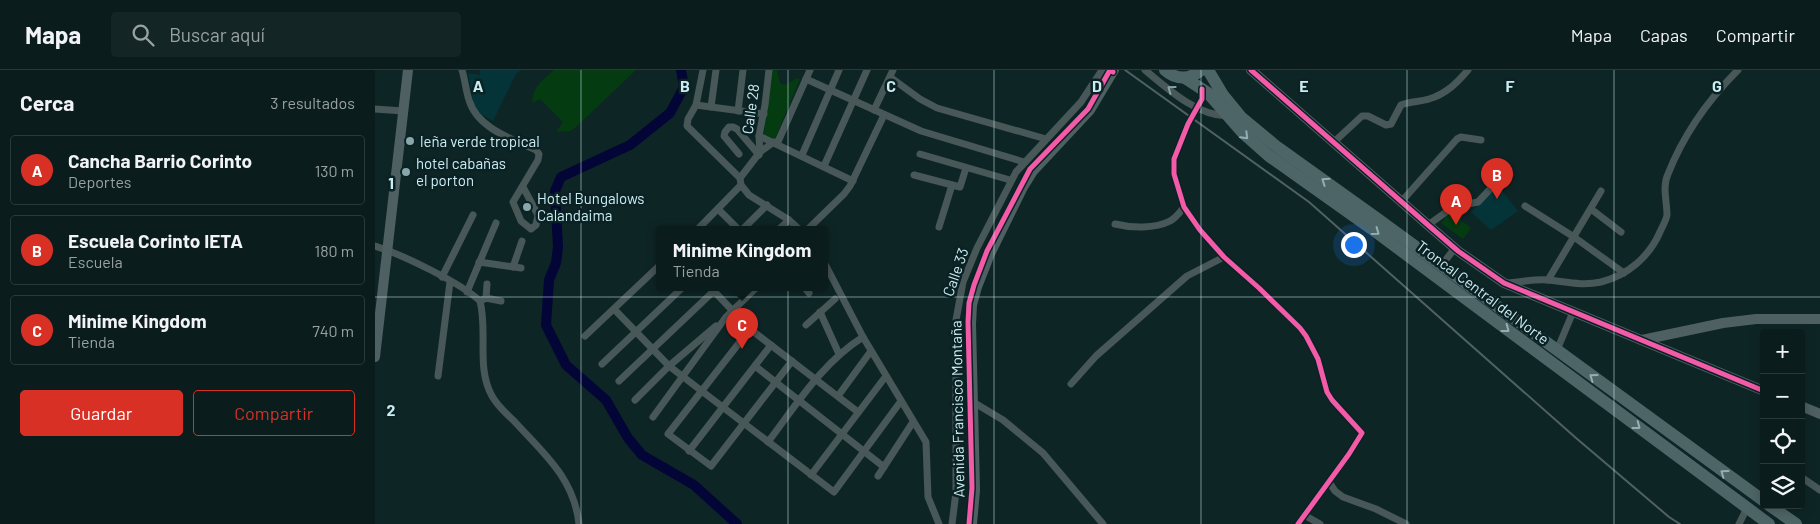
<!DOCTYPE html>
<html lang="es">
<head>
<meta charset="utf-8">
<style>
	body { margin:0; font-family:Barlow,sans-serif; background:#132525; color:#f1f3f6 }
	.controls { position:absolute; right:15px; bottom:15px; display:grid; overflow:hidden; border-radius:5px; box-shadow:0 2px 12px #0003 }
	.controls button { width:45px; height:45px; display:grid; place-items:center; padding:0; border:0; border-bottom:1px solid #2a3a3b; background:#0a1c1c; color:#f1f3f6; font:25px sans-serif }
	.you { position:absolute; left:978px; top:174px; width:18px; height:18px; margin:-12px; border:4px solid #fff; border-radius:50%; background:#1a73e8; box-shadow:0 0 0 8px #1a73e833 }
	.badge { display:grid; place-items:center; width:32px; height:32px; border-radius:50%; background:#d93025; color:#fff; font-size:16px; font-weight:700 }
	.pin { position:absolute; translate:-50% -41px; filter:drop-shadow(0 1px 2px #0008) }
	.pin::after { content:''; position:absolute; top:26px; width:18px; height:15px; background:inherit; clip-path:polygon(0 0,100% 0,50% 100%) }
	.popup { position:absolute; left:281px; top:156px; width:172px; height:65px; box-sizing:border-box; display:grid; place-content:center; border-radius:5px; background:#0a1c1c; filter:drop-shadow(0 1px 4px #0005); font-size:16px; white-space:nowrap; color:#99a1a3 }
	.popup b { font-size:19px; color:#f1f3f6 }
	.popup::after { content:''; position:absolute; left:50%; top:100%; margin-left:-10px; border:10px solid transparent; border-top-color:#0a1c1c }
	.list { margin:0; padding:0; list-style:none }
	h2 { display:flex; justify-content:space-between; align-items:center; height:65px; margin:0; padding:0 20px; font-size:21px }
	h2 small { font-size:16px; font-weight:400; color:#99a1a3 }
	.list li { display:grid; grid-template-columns:32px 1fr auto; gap:15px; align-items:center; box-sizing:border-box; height:70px; margin:0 10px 10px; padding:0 10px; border:1px solid #2a3a3b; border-radius:5px }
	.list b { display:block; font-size:19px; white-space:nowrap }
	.list p { margin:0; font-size:16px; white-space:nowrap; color:#99a1a3 }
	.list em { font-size:16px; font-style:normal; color:#99a1a3 }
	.actions { display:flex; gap:10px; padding:15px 20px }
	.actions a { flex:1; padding:11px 0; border:1px solid #d93025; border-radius:5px; text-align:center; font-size:18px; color:#d93025 }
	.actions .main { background:#d93025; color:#fff }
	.icon { flex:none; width:28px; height:28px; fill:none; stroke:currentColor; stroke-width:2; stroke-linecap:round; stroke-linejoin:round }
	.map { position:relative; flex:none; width:1445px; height:454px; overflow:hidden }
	header { display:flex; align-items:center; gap:30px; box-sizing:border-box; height:70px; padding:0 25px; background:#0a1c1c; border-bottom:1px solid #2a3a3b }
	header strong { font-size:24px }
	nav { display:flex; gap:28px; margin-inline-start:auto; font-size:18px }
	.search { width:350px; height:45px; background:#132525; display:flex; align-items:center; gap:12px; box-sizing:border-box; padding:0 18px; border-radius:5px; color:#99a1a3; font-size:19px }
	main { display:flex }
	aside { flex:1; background:#0a1c1c }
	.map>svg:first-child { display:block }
	.built { fill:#053438 }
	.green { fill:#043b11 }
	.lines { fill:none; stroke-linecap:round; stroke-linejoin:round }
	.river { stroke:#020536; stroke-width:10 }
	.street { stroke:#485758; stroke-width:7 }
	.secondary { stroke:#4f6062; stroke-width:10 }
	.highway { stroke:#4e6567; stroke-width:12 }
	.rail { stroke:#506162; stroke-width:2 }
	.cycleway-casing { stroke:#0b2124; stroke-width:8 }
	.cycleway { stroke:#f35aa7; stroke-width:5 }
	.oneway { stroke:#89a2a4 }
	.oneway2 { stroke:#92b0b3 }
	.grid { fill:none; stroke:#caedf1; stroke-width:1; stroke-opacity:0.55 }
	.poi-dot { fill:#88a7aa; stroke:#0b2124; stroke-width:2 }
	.labels { text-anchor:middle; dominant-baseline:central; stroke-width:5; stroke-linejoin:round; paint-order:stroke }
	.street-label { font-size:15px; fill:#caedf1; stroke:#0b2124 }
	.poi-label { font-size:15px; fill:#caedf1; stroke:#0b2124; text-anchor:start }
	.grid-label { font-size:16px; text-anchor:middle; font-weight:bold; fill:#caedf1; stroke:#0b2124; stroke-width:5; stroke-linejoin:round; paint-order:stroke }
</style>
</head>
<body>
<header>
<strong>Mapa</strong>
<div class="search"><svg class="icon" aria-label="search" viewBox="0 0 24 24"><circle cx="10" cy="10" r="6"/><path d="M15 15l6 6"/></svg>Buscar aquí</div>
<nav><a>Mapa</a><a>Capas</a><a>Compartir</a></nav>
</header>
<main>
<aside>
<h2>Cerca<small>3 resultados</small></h2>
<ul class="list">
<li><span class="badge">A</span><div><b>Cancha Barrio Corinto</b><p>Deportes</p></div><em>130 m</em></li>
<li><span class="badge">B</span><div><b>Escuela Corinto IETA</b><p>Escuela</p></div><em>180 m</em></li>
<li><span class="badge">C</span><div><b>Minime Kingdom</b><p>Tienda</p></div><em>740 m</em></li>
</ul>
<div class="actions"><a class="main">Guardar</a><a>Compartir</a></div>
</aside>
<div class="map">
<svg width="1445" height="454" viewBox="0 0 1445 454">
	<rect width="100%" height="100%" fill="#0e2526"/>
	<g class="built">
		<polygon points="105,0 146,0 141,4 118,51 106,44 99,35 93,3 105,5"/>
		<polygon points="1123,116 1143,141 1116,160 1096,142"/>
	</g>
	<g class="green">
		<path d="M179 0H261L201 57 195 61 181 62 188 52 165 29 157 33C158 16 167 11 179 0Z"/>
		<polygon points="397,0 402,0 405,13 410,15 422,8 425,9 400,69 392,67 389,64"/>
		<polygon points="1075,142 1096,158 1088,169 1066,153"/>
	</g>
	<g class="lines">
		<polyline class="river" points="306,0 309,17 295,43 255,75 186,107 180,121 183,177 181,193 174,210 171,255 191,295 231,330 253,368 267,385 319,415 362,454"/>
		<g class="street">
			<path d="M87 0C90 10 91 21 94 30 102 58 137 69 161 80L164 84 163 90 138 132 146 151 156 159 161 155 163 145 148 117"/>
			<polyline points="328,0 321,35 313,49 312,56 365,108"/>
			<path d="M770 0C793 19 821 45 852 46"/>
			<polyline points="515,7 545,29 562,38 671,69"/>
			<polyline points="431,9 546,61 649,92"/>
			<polyline points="827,19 827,29 813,54 799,89 799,104 809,137 825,160 849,187 884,218 925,258 931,266 943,289 952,322 957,330 987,363 974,384 923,454"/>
			<polyline points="321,35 389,44"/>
			<polyline points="336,37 341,0"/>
			<polyline points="0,39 28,41"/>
			<polyline points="499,40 518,0"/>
			<polyline points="363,41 368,0"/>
			<polyline points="384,66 478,111"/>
			<polyline points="399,72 385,82 365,108 366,115 374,125 414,150 425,160"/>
			<path d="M959 72 987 46H993L1011 55 1016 54 1026 35C1035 31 1045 32 1054 29 1071 24 1082 13 1093 0"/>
			<polyline points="402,74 435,0"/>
			<polyline points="385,82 384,66 390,35 394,0"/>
			<polyline points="364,84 349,66 350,62 354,57 358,57 362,59 384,85"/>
			<polyline points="545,84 635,110"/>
			<polyline points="427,85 464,0"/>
			<polyline points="449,96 492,0"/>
			<polyline points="539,105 585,117 591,98"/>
			<polyline points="1026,132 1082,69 1086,67 1106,70"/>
			<polyline points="1150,136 1199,167 1249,203"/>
			<polyline points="343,139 364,160"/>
			<polyline points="1216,139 1246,162"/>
			<path d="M740 154C756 158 780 159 795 151 801 148 805 142 809 137"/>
			<polyline points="1053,155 1078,137 1103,132 1119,115"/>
			<polyline points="564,157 577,115"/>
			<polyline points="322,160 366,115"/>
			<polyline points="367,160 392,135"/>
			<polyline points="403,160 414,150"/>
			<polyline points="432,160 469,124 475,116 509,45"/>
			<path d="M0 176C26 184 86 213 105 231 113 262 101 298 117 326 123 337 132 344 140 352 169 384 199 408 204 454"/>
			<polyline points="104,192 146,198"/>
			<polyline points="450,194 488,267 551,372 553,427 564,454"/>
			<polyline points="1066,196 1080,178"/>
			<polyline points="138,197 147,171"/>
			<polyline points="67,207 98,145"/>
			<polyline points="1173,210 1226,121"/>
			<path d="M1132 213C1145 212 1159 209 1173 210 1192 212 1208 216 1226 212 1253 205 1274 187 1285 162 1287 157 1291 151 1292 145 1292 131 1287 117 1293 104 1308 66 1334 29 1363 0"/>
			<polyline points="336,218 375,259 483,342"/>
			<polyline points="430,218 434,223"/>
			<polyline points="92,222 121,153"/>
			<polyline points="111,228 112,214"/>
			<polyline points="105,231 111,228 126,231"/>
			<polyline points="239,239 294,296 459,422 526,331"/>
			<polyline points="445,242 464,284"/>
			<polyline points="431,255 460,229"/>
			<polyline points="375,259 293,364 336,396 417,291"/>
			<polyline points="210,266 284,196"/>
			<polyline points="1182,280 1198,242"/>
			<polyline points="227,294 307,218"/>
			<polyline points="380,296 509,397"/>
			<polyline points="63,306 75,212"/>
			<polyline points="244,311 342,218"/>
			<polyline points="696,314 721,286 812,206 849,187"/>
			<polyline points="463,326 496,281"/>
			<polyline points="260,330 294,296 341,256"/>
			<polyline points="598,332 628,350 668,383 728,454"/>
			<polyline points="278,347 351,247 381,218"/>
			<path d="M393 372C422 334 447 293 488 267"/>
			<polyline points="314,381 396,275"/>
			<polyline points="436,405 511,306"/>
			<polyline points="503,406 538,352"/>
			<polyline points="1426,407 1445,420"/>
			<polyline points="954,412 960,421 968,427 1001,439 1031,454"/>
			<polyline points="929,445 945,454"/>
			<polyline points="577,454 581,422 581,250 588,212 602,178 641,102 706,32 727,0"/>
			<polyline points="1364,454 1372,438"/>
		</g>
		<g class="secondary">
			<polyline points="876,0 1053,155 1083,181 1129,213 1389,321"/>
			<polyline points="1267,270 1348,253 1381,249 1445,249"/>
			<polyline points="0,287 33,0"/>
			<polyline points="1426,336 1445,344"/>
			<polyline points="597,454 600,420 596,254 597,235 602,217 615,184 648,117 658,101 715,40 739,0"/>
		</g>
		<g class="highway">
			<path d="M790 0C801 10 815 10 826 0"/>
			<polyline points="833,0 848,25 866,47 902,77 1004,150 1389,431"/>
			<polyline points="810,8 833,23 868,63 894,86 997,159 1394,454"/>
			<polyline points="1394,435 1421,454"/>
		</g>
		<polyline class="rail" points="750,0 934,132 1201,368 1294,447 1305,454"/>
		<defs>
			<g id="cycleway">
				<polyline points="876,0 1053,155 1083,181 1129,213 1389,321"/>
				<polyline points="827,19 827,29 813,54 799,89 799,104 809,137 825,160 849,187 884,218 925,258 931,266 943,289 952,322 957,330 987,363 974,384 923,454"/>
				<polyline points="594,454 597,418 593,252 594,233 599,215 612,181 655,99 713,39 735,0 738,2"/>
			</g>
		</defs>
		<use href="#cycleway" class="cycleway-casing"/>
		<use href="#cycleway" class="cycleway"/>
	</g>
	<defs><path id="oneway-chevron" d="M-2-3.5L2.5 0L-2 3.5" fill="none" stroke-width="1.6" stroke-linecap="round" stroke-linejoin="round" transform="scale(1.25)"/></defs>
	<use class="oneway" href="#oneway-chevron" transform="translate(796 19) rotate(-144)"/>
	<g class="oneway2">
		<use href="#oneway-chevron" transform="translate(870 66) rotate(45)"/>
		<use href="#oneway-chevron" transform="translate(950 111) rotate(-145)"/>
		<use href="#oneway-chevron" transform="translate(1001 162) rotate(36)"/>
		<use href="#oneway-chevron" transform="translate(1131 259) rotate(37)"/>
		<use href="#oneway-chevron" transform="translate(1218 307) rotate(-144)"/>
		<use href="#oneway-chevron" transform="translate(1262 356) rotate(37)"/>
		<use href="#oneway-chevron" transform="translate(1349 403) rotate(-144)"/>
	</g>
	<path class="grid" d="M206 0V454M413 0V454M619 0V454M826 0V454M1032 0V454M1239 0V454M0 227H1445"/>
	<g class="poi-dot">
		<circle cx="35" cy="71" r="5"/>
		<circle cx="31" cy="102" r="5"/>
		<circle cx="152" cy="137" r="5"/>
	</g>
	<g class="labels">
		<g class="street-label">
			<text transform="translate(375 39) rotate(-82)">Calle 28</text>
			<text transform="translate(580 202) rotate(-71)">Calle 33</text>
			<text transform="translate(1108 222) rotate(37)">Troncal Central del Norte</text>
			<text transform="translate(582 339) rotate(-91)">Avenida Francisco Montaña</text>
		</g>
		<g class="poi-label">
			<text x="45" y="71">leña verde tropical</text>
			<text x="41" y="93">hotel cabañas<tspan x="41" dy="17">el porton</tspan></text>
			<text x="162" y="128">Hotel Bungalows<tspan x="162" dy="17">Calandaima</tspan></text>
		</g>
	</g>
	<g class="grid-label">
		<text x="103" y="22">A</text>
		<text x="310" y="22">B</text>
		<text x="516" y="22">C</text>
		<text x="722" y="22">D</text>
		<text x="929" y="22">E</text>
		<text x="1135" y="22">F</text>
		<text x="1342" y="22">G</text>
		<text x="16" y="119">1</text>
		<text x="16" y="346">2</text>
	</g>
</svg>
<div class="controls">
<button>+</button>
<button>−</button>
<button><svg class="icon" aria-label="locate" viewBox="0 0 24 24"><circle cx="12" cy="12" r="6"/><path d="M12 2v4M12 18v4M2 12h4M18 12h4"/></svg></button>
<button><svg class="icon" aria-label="layers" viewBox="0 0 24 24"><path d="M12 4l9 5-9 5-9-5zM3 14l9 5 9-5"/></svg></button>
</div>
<div class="you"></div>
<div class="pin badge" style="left:1081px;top:155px">A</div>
<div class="pin badge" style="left:1122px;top:129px">B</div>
<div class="pin badge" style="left:367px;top:279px">C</div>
<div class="popup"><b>Minime Kingdom</b>Tienda</div>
</div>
</main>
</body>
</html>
